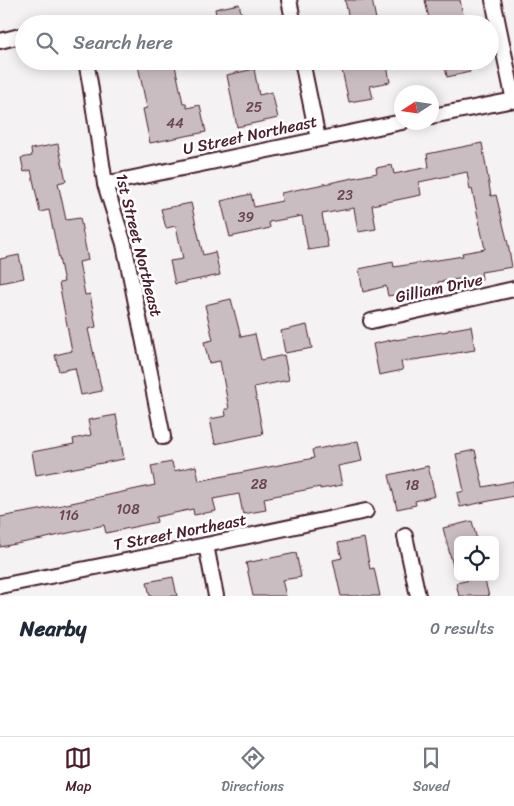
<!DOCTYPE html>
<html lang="en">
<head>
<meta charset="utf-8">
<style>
	body { margin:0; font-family:Sriracha,sans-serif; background:#f6f6f7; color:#1f2937 }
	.controls { position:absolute; right:15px; bottom:15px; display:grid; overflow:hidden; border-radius:8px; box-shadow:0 2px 12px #0003 }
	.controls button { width:45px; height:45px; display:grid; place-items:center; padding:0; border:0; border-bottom:1px solid #e0e1e3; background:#fff; color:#1f2937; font:25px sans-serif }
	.compass { position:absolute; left:394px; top:85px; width:45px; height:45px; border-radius:50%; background:#fff; box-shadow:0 2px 12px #0003; rotate:258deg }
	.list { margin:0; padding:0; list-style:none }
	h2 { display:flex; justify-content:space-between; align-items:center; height:65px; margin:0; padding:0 20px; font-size:21px }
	h2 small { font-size:16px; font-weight:400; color:#747a83 }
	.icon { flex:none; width:28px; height:28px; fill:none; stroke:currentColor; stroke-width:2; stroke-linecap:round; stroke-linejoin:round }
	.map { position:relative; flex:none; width:514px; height:596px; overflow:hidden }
	.search { position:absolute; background:#fff; box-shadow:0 2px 12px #0003; left:15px; right:15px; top:15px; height:55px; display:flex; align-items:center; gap:12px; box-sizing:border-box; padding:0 18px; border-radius:28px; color:#747a83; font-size:19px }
	.sheet { height:140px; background:#fff }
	nav { display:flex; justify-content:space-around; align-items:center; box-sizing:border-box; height:70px; border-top:1px solid #e0e1e3; background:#fff; font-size:14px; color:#747a83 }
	nav a { display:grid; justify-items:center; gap:2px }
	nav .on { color:#4a1f2b }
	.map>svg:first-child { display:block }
	.building { fill:#cabdc1; stroke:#4a1f2b }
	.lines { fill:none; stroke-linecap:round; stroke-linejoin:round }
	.minor-casing { stroke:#4a1f2b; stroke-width:18 }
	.minor { stroke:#fff; stroke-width:14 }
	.labels { text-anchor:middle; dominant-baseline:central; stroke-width:5; stroke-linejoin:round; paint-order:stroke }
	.number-label { font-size:14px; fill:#6a4650 }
	.street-label { font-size:16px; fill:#4a1f2b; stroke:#fff }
</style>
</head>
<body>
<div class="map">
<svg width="514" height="596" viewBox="0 0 514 596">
	<rect width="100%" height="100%" fill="#f4f2f2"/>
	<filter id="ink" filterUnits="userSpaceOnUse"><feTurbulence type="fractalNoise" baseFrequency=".02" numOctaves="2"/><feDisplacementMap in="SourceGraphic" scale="10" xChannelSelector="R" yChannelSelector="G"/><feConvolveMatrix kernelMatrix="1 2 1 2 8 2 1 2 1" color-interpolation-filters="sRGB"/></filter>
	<g filter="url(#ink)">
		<g class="building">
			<polygon points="345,0 372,0 377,24 350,24"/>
			<polygon points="425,0 460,0 465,24 430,24"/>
			<polygon points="239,4 244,24 218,24 215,9"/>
			<polygon points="137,61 174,61 183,103 186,103 187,108 200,105 206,132 150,143 143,109 147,108"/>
			<polygon points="340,61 378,61 379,66 387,65 390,82 370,86 373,98 349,102"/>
			<polygon points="444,61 467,61 470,72 447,77"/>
			<polygon points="254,69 259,95 272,92 278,118 237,127 227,75"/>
			<polygon points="482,143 491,196 496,195 508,244 512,267 481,272 482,279 467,282 466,278 438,282 439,287 388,296 386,286 363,292 359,269 393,262 394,267 463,256 462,253 485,249 472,189 470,190 467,172 419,182 421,195 372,205 376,229 358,232 354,208 322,214 328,247 308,250 302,216 269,222 270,228 230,237 221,201 251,194 254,207 282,201 281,193 377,173 376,168 392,165 394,174 429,167 427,154"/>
			<polygon points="58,144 66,181 58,183 66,220 80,218 88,260 79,262 85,295 90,294 96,327 88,329 102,391 81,395 75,368 59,371 55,355 72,351 59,283 64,282 49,210 40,212 31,170 24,172 21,158 32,156 31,149"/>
			<polygon points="191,203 203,255 215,252 220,275 175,284 170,261 183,259 176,226 166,228 161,209"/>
			<polygon points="19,255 24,278 0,283 0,259"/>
			<polygon points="231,299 241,337 255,334 261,360 284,355 289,380 254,387 263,434 215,444 210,419 226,416 225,409 229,409 220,361 209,363 204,342 213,340 205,305"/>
			<polygon points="307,325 312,348 285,353 281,331"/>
			<polygon points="471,326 475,350 401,362 403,370 379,375 373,344 396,339 396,340 448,331 448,330"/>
			<polygon points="116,415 124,459 36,475 32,452 74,444 73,439 91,435 88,420"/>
			<polygon points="358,441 362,461 338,466 342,485 320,489 320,487 264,498 266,510 243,514 239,494 213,499 216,511 194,515 193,509 156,517 157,522 106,533 104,525 42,539 0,547 0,517 39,510 155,485 151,466 172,462 174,471 196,466 199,481 314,458 312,450"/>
			<polygon points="475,450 483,487 514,481 514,496 460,507 457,493 464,491 456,454"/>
			<polygon points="428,466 435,496 415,501 416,505 397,509 389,475"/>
			<polygon points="472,521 477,540 458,540 458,565 453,566 443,528"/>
			<polygon points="364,538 370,569 374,568 380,596 341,596 333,560 342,558 338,543"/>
			<polygon points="296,553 301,577 282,580 286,596 253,596 246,563"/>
			<polygon points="173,577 177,596 150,596 147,582"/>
			<polygon points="484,577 489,596 459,596 456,583"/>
		</g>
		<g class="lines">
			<defs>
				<g id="minor">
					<polyline points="289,0 294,24"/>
					<polyline points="493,0 514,101"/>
					<polyline points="0,41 24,35"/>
					<polyline points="86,61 90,83 105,184 124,244 163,437"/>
					<polyline points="302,61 318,139"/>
					<polyline points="432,116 514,100"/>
					<polyline points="105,184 402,122"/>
					<polyline points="371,321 514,289"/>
					<polyline points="405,536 418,596"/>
					<polyline points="206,545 216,596"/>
					<polyline points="0,586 206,545 366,511"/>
				</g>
			</defs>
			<use href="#minor" class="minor-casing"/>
			<use href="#minor" class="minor"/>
		</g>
	</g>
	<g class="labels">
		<g class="number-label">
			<text x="254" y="107">25</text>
			<text x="175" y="123">44</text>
			<text x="345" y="195">23</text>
			<text x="246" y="217">39</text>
			<text x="259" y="484">28</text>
			<text x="412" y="485">18</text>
			<text x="128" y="509">108</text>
			<text x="69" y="515">116</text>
		</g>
		<g class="street-label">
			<text transform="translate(250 135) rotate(-12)">U Street Northeast</text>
			<text transform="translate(139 245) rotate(76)">1st Street Northeast</text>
			<text transform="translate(439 288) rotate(-12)">Gilliam Drive</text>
			<text transform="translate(180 532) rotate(-11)">T Street Northeast</text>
		</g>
	</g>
</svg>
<div class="controls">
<button><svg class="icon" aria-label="locate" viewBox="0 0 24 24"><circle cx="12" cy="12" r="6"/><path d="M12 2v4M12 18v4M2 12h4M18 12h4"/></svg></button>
</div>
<svg class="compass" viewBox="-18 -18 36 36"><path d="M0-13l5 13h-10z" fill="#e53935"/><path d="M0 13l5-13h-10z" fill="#747a83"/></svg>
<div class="search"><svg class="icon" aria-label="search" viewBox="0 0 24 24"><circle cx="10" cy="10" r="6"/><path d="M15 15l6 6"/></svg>Search here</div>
</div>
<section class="sheet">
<h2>Nearby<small>0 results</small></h2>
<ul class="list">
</ul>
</section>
<nav>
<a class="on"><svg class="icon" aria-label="map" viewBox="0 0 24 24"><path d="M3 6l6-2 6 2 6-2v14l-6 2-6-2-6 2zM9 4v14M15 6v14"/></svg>Map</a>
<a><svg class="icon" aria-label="directions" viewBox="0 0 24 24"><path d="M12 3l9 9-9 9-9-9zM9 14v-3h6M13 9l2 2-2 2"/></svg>Directions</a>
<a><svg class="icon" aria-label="saved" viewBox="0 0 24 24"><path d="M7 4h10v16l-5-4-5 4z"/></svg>Saved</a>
</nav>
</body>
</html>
